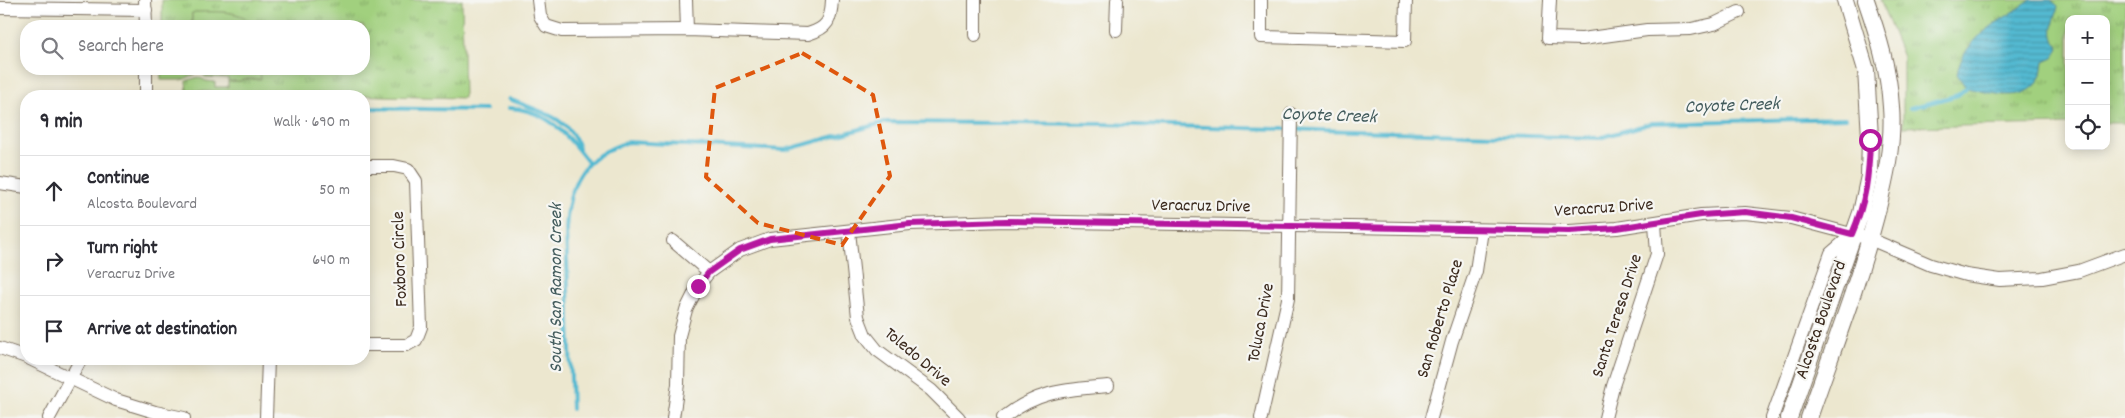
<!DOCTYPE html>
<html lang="en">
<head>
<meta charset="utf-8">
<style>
	body { margin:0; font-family:Dekko,sans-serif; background:#f7f7f7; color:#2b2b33 }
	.controls { position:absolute; right:15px; top:15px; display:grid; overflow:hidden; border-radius:10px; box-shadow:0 2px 12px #0003 }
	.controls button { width:45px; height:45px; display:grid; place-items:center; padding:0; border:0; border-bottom:1px solid #e1e1e2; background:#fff; color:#2b2b33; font:25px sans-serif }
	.stop { position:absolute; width:15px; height:15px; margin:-11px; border:4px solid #b5179e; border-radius:50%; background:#fff }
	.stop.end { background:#b5179e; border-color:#fff; box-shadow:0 1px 5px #0008 }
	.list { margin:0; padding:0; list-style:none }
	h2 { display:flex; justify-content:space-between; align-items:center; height:65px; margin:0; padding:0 20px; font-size:21px }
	h2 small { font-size:16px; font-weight:400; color:#7c7c81 }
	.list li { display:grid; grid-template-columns:32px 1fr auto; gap:15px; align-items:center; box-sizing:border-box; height:70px; padding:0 20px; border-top:1px solid #e1e1e2 }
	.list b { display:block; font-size:19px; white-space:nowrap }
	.list p { margin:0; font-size:16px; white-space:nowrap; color:#7c7c81 }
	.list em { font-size:16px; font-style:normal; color:#7c7c81 }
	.icon { flex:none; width:28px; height:28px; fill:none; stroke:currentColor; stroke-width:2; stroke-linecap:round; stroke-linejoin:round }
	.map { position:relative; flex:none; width:2125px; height:418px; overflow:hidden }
	.search { position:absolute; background:#fff; box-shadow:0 2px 12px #0003; left:20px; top:20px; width:350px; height:55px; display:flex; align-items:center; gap:12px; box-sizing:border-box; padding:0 18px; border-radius:20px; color:#7c7c81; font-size:19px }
	.panel { position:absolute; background:#fff; box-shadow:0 2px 12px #0003; left:20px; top:90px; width:350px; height:275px; border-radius:20px }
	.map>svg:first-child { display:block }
	.grass { fill:url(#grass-tufts); stroke:#6e7d4e }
	.green { fill:#a1d07e; stroke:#6e7d4e }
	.water { fill:url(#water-rules); stroke:#477278 }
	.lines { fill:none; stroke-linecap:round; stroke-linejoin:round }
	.stream { stroke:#53b9d1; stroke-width:4 }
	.minor-casing { stroke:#796c5c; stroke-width:14 }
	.major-casing { stroke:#796c5c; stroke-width:18 }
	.minor { stroke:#fff; stroke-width:12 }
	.major { stroke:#fff; stroke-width:16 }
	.route { stroke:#b5179e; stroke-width:6 }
	.marked { fill:none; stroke:#df570d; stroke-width:4; stroke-dasharray:10 6; stroke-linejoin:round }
	.labels { text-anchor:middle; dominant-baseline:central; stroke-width:4.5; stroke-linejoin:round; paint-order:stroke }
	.street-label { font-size:18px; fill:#3b2a1e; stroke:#f6f6f2 }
	.water-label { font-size:19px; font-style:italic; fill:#435c5d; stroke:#f6f6f2 }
</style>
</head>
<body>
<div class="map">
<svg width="2125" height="418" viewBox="0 0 2125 418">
	<defs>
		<pattern id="grass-tufts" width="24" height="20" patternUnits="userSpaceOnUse" patternTransform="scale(1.25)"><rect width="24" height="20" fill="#a1d07e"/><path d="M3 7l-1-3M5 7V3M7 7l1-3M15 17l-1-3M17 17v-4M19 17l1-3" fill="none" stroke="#84a967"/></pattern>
		<pattern id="water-rules" width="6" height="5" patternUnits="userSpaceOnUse" patternTransform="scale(1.25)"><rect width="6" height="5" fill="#53b9d1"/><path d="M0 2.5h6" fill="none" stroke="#4697a9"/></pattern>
	</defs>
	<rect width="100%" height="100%" fill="#f6f6f2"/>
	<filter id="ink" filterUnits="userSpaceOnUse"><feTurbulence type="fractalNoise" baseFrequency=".02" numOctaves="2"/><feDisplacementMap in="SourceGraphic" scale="10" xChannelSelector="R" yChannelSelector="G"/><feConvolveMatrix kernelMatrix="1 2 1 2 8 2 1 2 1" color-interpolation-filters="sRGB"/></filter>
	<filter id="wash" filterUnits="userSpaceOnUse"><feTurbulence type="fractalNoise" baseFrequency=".0096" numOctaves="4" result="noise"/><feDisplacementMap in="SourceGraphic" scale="20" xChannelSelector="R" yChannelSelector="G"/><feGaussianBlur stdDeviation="1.12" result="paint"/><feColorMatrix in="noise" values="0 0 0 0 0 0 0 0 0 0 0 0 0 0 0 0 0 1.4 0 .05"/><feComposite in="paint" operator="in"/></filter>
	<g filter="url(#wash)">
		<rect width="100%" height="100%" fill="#ece7cf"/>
		<g class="grass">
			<path d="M162 0H462L464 98 187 91 186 81 198 77 206 81 215 82V87H228V81H241V79H260V69H364V26H255C240 9 217 12 196 12L192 13V26H162Z"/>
			<polygon points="1880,0 2125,0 2125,123 2106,123 2106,19 2069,19 2069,124 1903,127 1903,57"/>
			<polygon points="161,69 193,69 196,74 182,80 161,80"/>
		</g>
		<g class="green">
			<path d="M196 12C217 12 241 9 255 26H192V13Z"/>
			<polygon points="197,69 260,69 261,79 242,79 241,81 228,81 228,78 205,77"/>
		</g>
		<path class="water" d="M2031 0H2051L2058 6C2055 22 2047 33 2059 48L2053 58 2044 62C2043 66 2043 73 2041 77 2027 106 1989 92 1966 88L1957 74C1964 36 2002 21 2031 0Z"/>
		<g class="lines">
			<g class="stream">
				<path d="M509 99C538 111 569 116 579 148"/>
				<polyline points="364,108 485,110"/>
				<path d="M509 108C548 110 566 134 588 162"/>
				<polyline points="1910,108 1958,95 1966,88"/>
				<path d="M572 409 566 229C569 181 581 157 628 142L785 150 886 122 1102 124 1599 138 1652 123 1846 118"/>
			</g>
		</g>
	</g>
	<g filter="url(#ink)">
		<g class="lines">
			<defs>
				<g id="minor">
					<polyline points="145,0 146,26"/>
					<path d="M538 0 540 16 546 26 562 31 687 30 808 34C828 28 831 20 832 0"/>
					<polyline points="686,0 687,30"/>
					<polyline points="1261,0 1261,37 1405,41 1406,0"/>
					<polyline points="1550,0 1548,38 1582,39 1647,30 1691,29 1714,24 1739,12"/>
					<polyline points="0,8 146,10"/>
					<polyline points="1116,30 1117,0"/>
					<polyline points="975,35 975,0"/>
					<polyline points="146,96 146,69"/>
					<polyline points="364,166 394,166 408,169 416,181 421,327 416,340 407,345 364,345"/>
					<polyline points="0,183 26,187"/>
					<polyline points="849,231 858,317 865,335 877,350 931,390 959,418"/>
					<polyline points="673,241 709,272"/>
					<polyline points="0,348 26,357"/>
					<polyline points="30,359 116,400 155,412 184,418"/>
					<polyline points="49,418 81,359"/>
					<polyline points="266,418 268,359"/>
					<polyline points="673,418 678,384 679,336 686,310 698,286 709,272 740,250 770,239 910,224 1006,221 1569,231 1617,228 1701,215 1745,213 1791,218 1870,239 1931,265 1966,275 2000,280 2042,278 2079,271 2125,254"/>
					<path d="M1003 418C1038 390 1066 390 1108 386"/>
					<polyline points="1261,418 1288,299 1291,114"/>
					<polyline points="1431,418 1452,341 1476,271 1482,230"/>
					<polyline points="1605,418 1613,386 1657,254 1655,223"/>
					<polyline points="1772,418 1831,253 1853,234"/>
				</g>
				<g id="major">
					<polyline points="1789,418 1861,213 1869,176 1870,137 1866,70 1845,0"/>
					<path d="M1809 418C1832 351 1858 285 1876 216 1885 180 1894 144 1891 107 1889 70 1878 35 1866 0"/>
				</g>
			</defs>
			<use href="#minor" class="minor-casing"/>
			<use href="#major" class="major-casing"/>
			<use href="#minor" class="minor"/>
			<use href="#major" class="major"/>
		</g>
	</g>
	<g class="lines" filter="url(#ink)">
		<path class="route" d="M698 286 709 272 740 250 770 239 910 224 1006 221 1569 231 1617 228 1701 215 1745 212 1791 218 1852 234C1866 202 1869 175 1870 140"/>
	</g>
	<path class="marked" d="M802 53 873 95 890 176 842 245 758 223 706 177 715 88Z"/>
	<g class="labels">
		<g class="street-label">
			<text transform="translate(1201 207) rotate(1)">Veracruz Drive</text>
			<text transform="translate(1604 209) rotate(-4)">Veracruz Drive</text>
			<text transform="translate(401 259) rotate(-92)">Foxboro Circle</text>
			<text transform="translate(1618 316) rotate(-72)">Santa Teresa Drive</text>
			<text transform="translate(1441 319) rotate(-73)">San Roberto Place</text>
			<text transform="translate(1822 320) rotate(-71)">Alcosta Boulevard</text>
			<text transform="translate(1262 323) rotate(-79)">Toluca Drive</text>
			<text transform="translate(917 358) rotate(40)">Toledo Drive</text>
		</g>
		<g class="water-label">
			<text transform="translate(1732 107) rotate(-2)">Coyote Creek</text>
			<text transform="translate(1329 117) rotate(2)">Coyote Creek</text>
			<text transform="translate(557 288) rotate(-90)">South San Ramon Creek</text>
		</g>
	</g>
</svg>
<div class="controls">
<button>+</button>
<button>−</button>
<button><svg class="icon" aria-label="locate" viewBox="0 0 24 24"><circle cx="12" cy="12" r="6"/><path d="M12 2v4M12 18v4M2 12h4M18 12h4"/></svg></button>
</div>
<div class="stop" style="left:1870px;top:140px"></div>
<div class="stop end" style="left:698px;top:286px"></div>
<div class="search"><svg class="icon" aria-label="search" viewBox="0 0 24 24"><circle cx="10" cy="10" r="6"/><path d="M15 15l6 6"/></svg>Search here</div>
<section class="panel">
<h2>9 min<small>Walk · 690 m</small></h2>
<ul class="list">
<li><svg class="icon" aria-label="ahead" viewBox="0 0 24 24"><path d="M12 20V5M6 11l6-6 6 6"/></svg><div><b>Continue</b><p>Alcosta Boulevard</p></div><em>50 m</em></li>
<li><svg class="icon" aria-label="right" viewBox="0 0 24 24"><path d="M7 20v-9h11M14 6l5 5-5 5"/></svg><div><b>Turn right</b><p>Veracruz Drive</p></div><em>640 m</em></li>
<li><svg class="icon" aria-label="arrive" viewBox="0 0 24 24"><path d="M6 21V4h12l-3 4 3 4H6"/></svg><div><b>Arrive at destination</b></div></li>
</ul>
</section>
</div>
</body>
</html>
